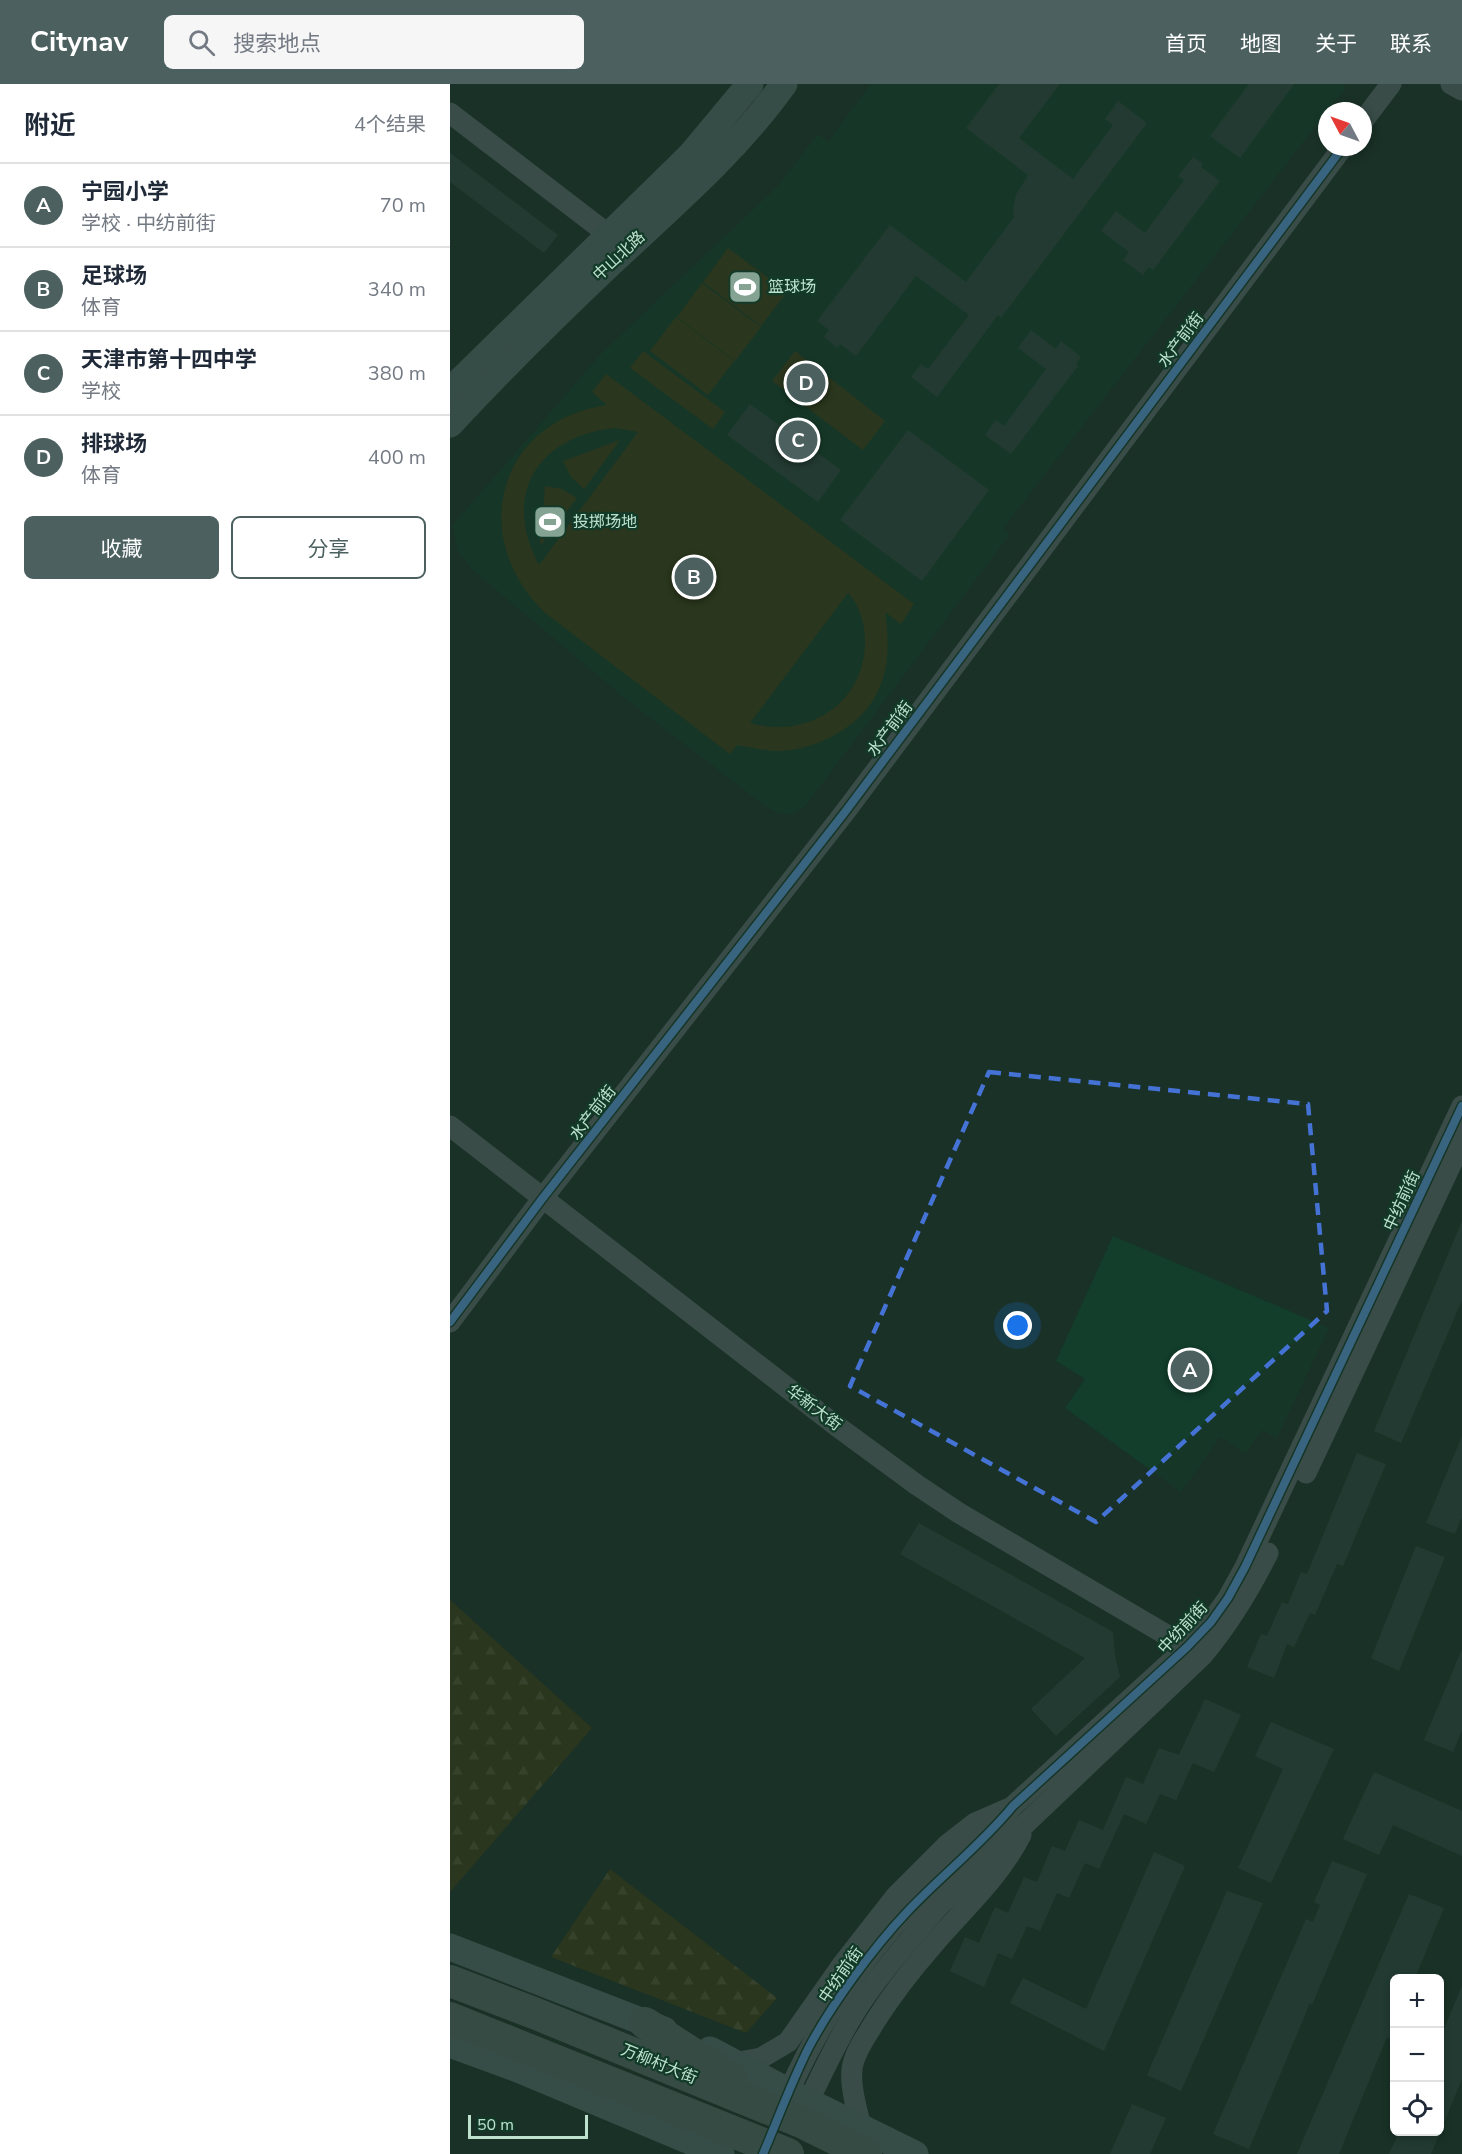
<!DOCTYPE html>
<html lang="zh">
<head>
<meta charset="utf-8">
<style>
	body { margin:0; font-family:"Nunito Sans","Noto Sans SC",sans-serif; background:#f6f6f7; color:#1f2937 }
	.controls { position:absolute; right:18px; bottom:18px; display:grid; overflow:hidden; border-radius:9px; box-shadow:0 3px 9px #0003 }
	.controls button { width:54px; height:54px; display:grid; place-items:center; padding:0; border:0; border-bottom:2px solid #e0e1e3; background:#fff; color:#1f2937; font:30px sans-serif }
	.compass { position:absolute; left:868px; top:18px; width:54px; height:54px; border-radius:50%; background:#fff; box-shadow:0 3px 9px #0003; rotate:311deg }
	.scale { position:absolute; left:18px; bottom:15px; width:120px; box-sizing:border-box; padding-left:6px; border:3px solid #bde1cd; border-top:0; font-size:16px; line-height:21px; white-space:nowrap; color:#bde1cd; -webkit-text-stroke:4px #113a28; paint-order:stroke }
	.you { position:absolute; left:568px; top:1242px; width:21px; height:21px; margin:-15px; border:4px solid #fff; border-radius:50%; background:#1a73e8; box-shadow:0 0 0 9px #1a73e833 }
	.badge { display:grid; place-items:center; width:39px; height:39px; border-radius:50%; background:#4c6060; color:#fff; font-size:20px; font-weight:700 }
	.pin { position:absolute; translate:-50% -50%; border:3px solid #fff; box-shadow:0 2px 6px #0006 }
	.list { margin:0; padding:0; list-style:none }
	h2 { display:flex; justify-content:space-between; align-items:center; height:78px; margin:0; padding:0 24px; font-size:26px }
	h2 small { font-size:20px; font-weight:400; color:#747a83 }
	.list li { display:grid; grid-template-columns:39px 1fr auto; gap:18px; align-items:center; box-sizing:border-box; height:84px; padding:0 24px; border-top:2px solid #e0e1e3 }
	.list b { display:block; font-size:22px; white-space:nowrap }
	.list p { margin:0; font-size:20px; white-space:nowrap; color:#747a83 }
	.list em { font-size:20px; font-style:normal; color:#747a83 }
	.actions { display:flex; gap:12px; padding:18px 24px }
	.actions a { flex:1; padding:14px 0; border:2px solid #4c6060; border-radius:9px; text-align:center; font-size:21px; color:#4c6060 }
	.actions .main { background:#4c6060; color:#fff }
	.icon { flex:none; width:33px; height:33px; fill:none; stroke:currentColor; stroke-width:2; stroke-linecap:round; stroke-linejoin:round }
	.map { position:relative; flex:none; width:1012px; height:2070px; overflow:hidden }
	header { display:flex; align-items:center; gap:36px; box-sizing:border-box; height:84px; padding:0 30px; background:#4c6060; color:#fff }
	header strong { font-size:28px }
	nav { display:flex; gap:33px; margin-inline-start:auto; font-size:21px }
	.search { width:420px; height:54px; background:#f6f6f7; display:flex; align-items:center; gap:15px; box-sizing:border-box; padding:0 21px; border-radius:9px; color:#747a83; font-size:22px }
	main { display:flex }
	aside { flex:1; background:#fff }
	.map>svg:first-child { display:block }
	.built { fill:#123e2b }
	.green { fill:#3f3c12; fill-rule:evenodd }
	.forest { fill:url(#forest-firs) }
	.building { fill:#2e463f }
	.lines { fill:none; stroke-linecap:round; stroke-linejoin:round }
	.minor { stroke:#606d6f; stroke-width:21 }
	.major { stroke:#5a6d6e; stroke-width:27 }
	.highway { stroke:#596b68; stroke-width:32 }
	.cycleway-casing { stroke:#113a28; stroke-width:11 }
	.cycleway { stroke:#60a3ed; stroke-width:8 }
	.marked { fill:none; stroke:#4573d5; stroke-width:4.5; stroke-dasharray:12 8; stroke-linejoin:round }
	.labels { text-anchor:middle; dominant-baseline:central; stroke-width:4.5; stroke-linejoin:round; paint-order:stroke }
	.street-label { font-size:16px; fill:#bde1cd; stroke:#113a28 }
	.poi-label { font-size:16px; fill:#bde1cd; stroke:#113a28; text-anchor:start }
</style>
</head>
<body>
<header>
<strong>Citynav</strong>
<div class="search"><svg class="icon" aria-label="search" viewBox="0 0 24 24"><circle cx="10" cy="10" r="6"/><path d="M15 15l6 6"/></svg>搜索地点</div>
<nav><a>首页</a><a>地图</a><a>关于</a><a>联系</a></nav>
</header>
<main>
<aside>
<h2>附近<small>4个结果</small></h2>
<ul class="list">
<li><span class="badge">A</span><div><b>宁园小学</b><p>学校 · 中纺前街</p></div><em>70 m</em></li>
<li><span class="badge">B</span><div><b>足球场</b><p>体育</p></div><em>340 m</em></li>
<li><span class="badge">C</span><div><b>天津市第十四中学</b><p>学校</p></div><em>380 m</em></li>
<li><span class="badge">D</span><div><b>排球场</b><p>体育</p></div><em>400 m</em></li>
</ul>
<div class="actions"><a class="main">收藏</a><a>分享</a></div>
</aside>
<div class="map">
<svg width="1012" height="2070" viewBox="0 0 1012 2070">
	<defs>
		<pattern id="forest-firs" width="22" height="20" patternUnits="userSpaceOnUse" patternTransform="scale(1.5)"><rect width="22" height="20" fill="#3f3c12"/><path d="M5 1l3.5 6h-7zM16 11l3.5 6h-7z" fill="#595833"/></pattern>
	</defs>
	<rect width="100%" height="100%" fill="#1a3127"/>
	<g class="built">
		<polygon points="421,0 895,0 895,4 553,444 560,450 355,722 340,730 331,730 318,724 176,615 23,486 8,468 3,441 152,269 329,101 368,50 378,58"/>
		<polygon points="663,1152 879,1244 827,1353 811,1346 796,1369 770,1353 731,1408 615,1324 635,1295 606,1277"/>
	</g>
	<g class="green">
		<polygon points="278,164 337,208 311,242 253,198"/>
		<polygon points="252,199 311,243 285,277 227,233"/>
		<polygon points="226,233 284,277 258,311 200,267"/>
		<polygon points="193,267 275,328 263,345 180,284"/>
		<polygon points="345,267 435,337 413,366 322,297"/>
		<path d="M156 290 464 520 451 540 435 528C439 555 440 584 427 609 410 645 362 668 323 667 311 666 299 663 287 661L280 670 94 528C17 452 48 337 157 321L142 308ZM165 344 188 348 89 481C51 410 88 352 165 344ZM398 509C409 520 415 540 415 556 416 619 358 656 300 639Z"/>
		<polygon points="170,356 134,405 121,393 113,377"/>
		<polygon points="95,402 112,405 127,414 90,462"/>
	</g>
	<g class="forest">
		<polygon points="0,1516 142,1644 0,1808"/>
		<polygon points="160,1785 327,1914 296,1949 101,1873"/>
	</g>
	<g class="building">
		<polygon points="549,0 610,0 569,54 623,95 663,41 655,35 668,17 697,39 551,234 548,231 487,313 461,293 471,280 478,285 519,231 466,192 406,272 390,260 387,264 374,253 379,246 367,237 440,141 516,198 564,133 563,124 566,111 578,91 516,44"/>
		<polygon points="799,0 844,0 790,74 760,52"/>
		<polygon points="0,69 108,151 94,169 0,98"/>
		<polygon points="743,73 753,80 751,83 770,97 703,186 699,183 693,191 673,176 679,168 651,147 666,127 695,149 734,96 728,92"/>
		<polygon points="581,246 606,265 611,257 631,273 626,280 628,282 561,370 535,351 546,336 554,342 596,285 568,264"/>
		<polygon points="300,320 391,386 368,418 277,351"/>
		<polygon points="458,346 539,406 472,497 390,436"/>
		<polygon points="1012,1137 1012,1216 951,1359 924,1347"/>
		<polygon points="1012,1352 1012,1433 1005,1450 976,1439"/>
		<polygon points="907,1369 936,1380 893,1482 887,1480 865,1531 860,1529 844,1563 837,1560 824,1594 797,1583 811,1550 817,1552 832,1518 838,1520 851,1488 857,1490"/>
		<polygon points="469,1439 663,1548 665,1571 670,1593 606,1652 581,1625 635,1574 450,1470"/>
		<polygon points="966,1462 995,1473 949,1587 921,1574"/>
		<polygon points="1012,1565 1012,1646 1003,1668 974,1656"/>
		<polygon points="755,1615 791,1631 764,1688 743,1679 726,1716 710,1710 696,1740 674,1730 649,1785 635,1779 619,1814 607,1809 590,1847 577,1842 562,1875 548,1869 534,1903 500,1887 515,1853 529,1859 545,1823 558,1829 574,1793 587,1798 602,1762 615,1767 629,1736 653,1746 676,1693 693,1700 709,1664 729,1671"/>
		<polygon points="821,1638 884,1665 821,1799 788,1784 833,1685 805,1672"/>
		<polygon points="924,1688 1012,1727 1012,1772 943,1741 929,1771 893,1755"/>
		<polygon points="704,1768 735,1782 654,1967 560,1919 573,1894 636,1925"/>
		<polygon points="882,1777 917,1790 862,1921 860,1919 799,2065 763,2050 856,1835 863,1838 870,1821 864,1818"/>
		<polygon points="777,1807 813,1819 731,2007 697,1991"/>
		<polygon points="959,1810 994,1824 965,1894 945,1894 945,1943 940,1955 937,1953 889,2070 847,2070"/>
		<polygon points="1012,1902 1012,1995 981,2070 939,2070 949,2048 990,2048 990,1954"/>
		<polygon points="682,2020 716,2034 700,2070 660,2070"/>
	</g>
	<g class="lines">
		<g class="minor">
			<polyline points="1001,0 1012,6"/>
			<polyline points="0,29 159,151"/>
			<polyline points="913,37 941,0"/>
			<polyline points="0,1042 384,1340 467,1401 509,1429 749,1570"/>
			<polyline points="0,1238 92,1115 395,728 893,63"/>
			<polyline points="856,1389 1012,1057"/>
			<polyline points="284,1979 311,1974 338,1958 392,1881 446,1812 498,1760 525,1739 557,1725"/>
			<path d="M345 1994C373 1935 411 1876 457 1828 491 1792 531 1761 563 1722L737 1563 761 1538 778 1514 795 1483 1012 1022"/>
			<path d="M365 2004C377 1979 389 1954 403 1931 427 1892 459 1857 489 1822L752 1572C779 1540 799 1507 818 1469"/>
			<path d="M411 2044C407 2025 400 2004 402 1985 404 1969 416 1953 424 1939 441 1912 461 1886 482 1862 514 1824 547 1797 571 1751"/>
		</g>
		<g class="major">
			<polyline points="0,307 241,71 300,0"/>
			<path d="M0 340C53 283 108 229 164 176 224 120 286 67 334 0"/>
			<polyline points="0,1863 214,1946"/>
			<polyline points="0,1960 68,1985 271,2070"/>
			<polyline points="260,1966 349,2013 465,2070"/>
		</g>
		<g class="highway">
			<polyline points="0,1897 84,1929 351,2038 416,2070"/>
			<polyline points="0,1934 338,2070"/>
			<polyline points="195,1939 281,1994"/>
		</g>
		<defs>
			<g id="cycleway">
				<polyline points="0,1238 92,1115 395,728 893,63"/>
				<path d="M313 2070C328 2035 341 1999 358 1965 381 1921 423 1864 457 1828 491 1792 531 1761 563 1722L737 1563 761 1538 778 1514 795 1483 1012 1022"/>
			</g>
		</defs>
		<use href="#cycleway" class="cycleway-casing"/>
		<use href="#cycleway" class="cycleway"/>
	</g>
	<path d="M0 0H1012V2070H0ZM539 988 858 1020 877 1227 646 1438 400 1302Z" fill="#1a3127" fill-opacity=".55" fill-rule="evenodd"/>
	<path class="marked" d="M539 988 858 1020 877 1227 646 1438 400 1302Z"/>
	<defs>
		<symbol id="stadium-square" viewBox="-11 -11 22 22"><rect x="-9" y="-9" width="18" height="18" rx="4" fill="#84a393" stroke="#113a28"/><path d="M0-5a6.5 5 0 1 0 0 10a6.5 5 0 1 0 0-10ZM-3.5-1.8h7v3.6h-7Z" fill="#fff"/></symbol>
	</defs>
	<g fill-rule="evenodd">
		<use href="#stadium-square" x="276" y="184" width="38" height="38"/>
		<use href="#stadium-square" x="81" y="419" width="38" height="38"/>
	</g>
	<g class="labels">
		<g class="street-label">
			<text transform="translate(169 172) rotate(-43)">中山北路</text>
			<text transform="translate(731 256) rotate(-53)">水产前街</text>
			<text transform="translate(440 645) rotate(-53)">水产前街</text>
			<text transform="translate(143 1029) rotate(-52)">水产前街</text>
			<text transform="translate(952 1117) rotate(-65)">中纺前街</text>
			<text transform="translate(364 1324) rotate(37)">华新大街</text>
			<text transform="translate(733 1544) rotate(-47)">中纺前街</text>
			<text transform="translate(391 1891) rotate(-55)">中纺前街</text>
			<text transform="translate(209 1980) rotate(22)">万柳村大街</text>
		</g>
		<g class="poi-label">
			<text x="318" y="203">篮球场</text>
			<text x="123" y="438">投掷场地</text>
		</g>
	</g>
</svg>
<div class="controls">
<button>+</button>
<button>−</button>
<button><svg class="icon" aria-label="locate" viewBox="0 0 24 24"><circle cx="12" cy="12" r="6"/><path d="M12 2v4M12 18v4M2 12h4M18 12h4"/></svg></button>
</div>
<svg class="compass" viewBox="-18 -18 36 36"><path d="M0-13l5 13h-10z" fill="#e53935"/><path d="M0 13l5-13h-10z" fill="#747a83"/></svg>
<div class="scale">50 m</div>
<div class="you"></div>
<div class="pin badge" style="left:740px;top:1286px">A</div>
<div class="pin badge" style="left:244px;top:493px">B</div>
<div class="pin badge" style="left:348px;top:356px">C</div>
<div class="pin badge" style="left:356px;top:299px">D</div>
</div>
</main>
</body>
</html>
